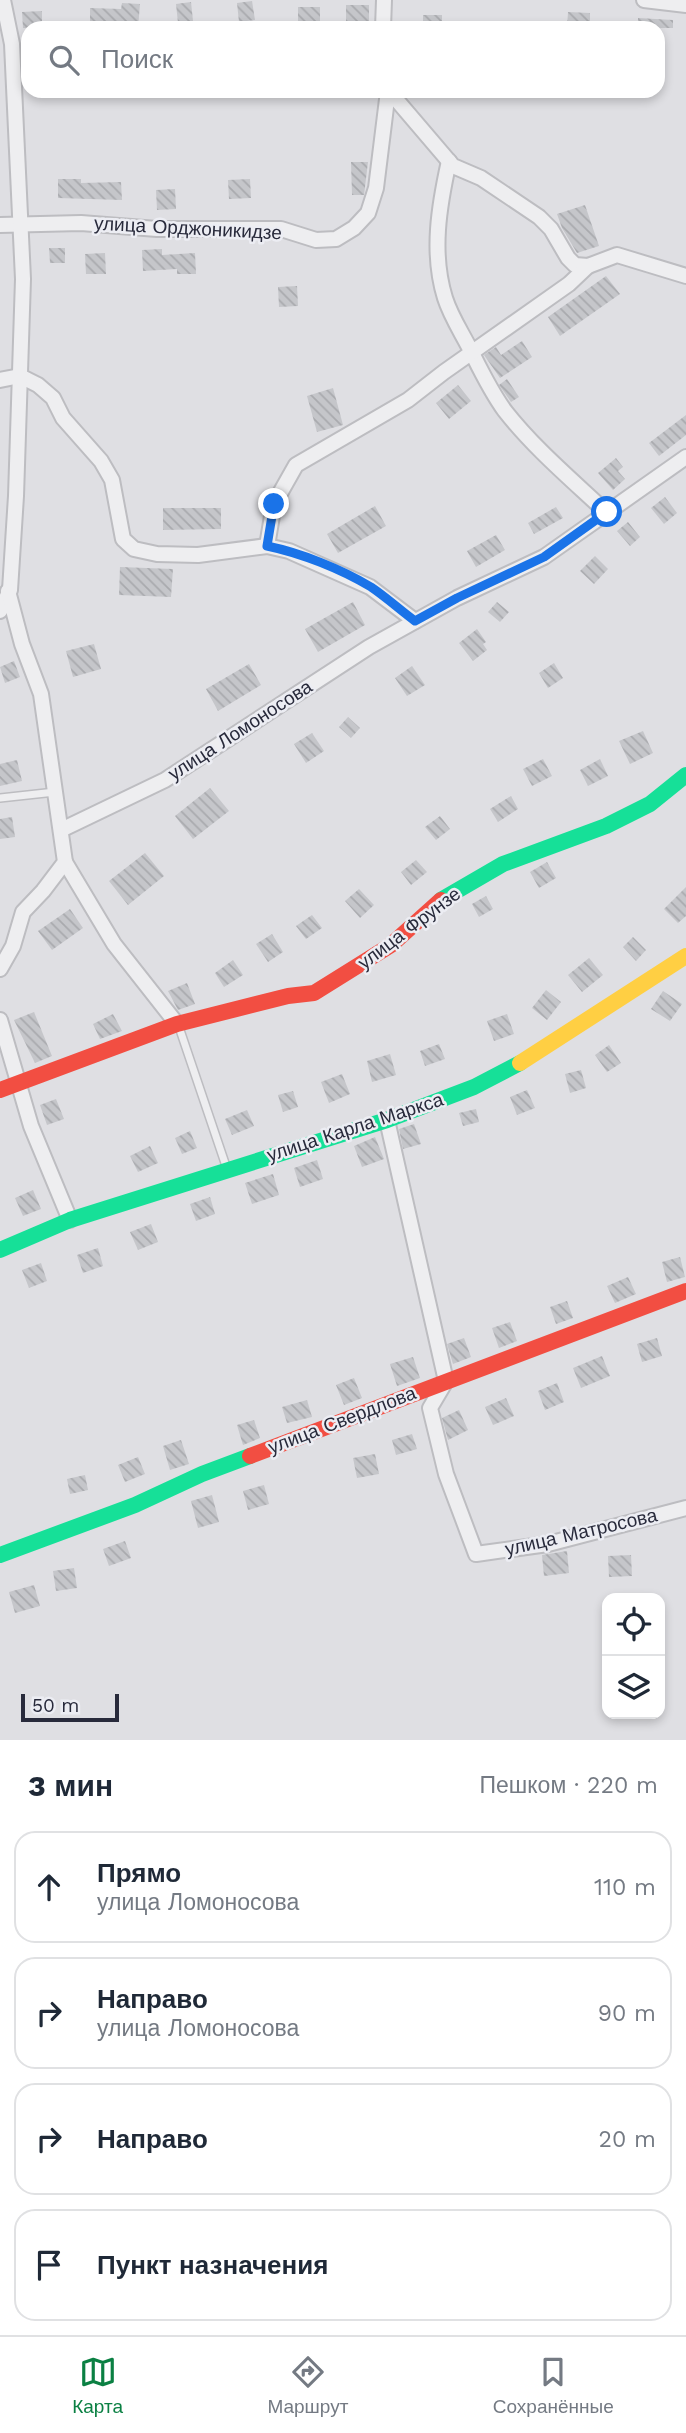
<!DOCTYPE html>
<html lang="ru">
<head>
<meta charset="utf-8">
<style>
	body { margin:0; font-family:"Work Sans",sans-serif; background:#f6f6f7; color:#1f2937 }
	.controls { position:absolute; right:21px; bottom:21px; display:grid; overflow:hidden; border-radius:14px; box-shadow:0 4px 10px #0003 }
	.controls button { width:63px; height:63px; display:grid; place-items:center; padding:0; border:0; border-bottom:2px solid #e0e1e3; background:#fff; color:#1f2937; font:35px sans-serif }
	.scale { position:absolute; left:21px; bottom:18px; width:98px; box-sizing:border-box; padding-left:7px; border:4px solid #282a3b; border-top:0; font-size:19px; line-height:24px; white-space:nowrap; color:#282a3b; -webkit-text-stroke:5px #ecedf3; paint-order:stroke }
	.stop { position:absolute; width:21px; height:21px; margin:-16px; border:5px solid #1a73e8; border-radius:50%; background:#fff }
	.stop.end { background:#1a73e8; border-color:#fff; box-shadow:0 2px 7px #0008 }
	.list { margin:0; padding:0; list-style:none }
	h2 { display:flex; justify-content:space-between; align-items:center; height:91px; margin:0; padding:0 28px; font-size:30px }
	h2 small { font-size:23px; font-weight:400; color:#747a83 }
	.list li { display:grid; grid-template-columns:46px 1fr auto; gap:21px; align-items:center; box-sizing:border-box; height:112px; margin:0 14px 14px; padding:0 14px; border:2px solid #e0e1e3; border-radius:21px }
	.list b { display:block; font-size:26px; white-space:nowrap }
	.list p { margin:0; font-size:23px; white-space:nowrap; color:#747a83 }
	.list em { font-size:23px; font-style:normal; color:#747a83 }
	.icon { flex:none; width:38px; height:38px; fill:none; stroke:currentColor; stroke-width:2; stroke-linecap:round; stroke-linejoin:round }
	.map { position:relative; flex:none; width:686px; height:1740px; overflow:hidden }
	.search { position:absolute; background:#fff; box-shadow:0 4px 10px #0003; left:21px; right:21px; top:21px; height:77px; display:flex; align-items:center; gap:18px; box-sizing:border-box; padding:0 24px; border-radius:21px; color:#747a83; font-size:26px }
	.sheet { height:595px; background:#fff }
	nav { display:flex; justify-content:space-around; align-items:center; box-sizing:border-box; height:98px; border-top:2px solid #e0e1e3; background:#fff; font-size:19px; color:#747a83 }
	nav a { display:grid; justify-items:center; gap:4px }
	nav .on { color:#0b8043 }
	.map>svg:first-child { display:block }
	.building { fill:url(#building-back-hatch) }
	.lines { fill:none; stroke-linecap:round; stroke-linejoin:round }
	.lane-casing { stroke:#bdbdc1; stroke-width:10 }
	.street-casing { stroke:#bdbdc1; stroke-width:18 }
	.lane { stroke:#eeeef0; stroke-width:7 }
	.street { stroke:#eeeef0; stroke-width:14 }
	.fast { stroke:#16e098; stroke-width:16 }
	.slow { stroke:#ffcf43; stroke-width:16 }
	.jam { stroke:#f24e42; stroke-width:16 }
	.route { stroke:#1a73e8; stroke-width:9 }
	.labels { text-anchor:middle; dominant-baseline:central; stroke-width:5; stroke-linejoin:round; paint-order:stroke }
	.street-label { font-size:19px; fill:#282a3b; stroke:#ecedf3 }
</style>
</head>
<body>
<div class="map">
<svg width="686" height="1740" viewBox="0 0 686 1740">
	<defs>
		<pattern id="building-back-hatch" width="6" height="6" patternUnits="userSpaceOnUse" patternTransform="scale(1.75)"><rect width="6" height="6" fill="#c5c6ca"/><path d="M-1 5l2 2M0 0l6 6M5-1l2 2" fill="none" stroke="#a9aaae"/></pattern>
	</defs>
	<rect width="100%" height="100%" fill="#dfdfe3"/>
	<g class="building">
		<polygon points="252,1 255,20 239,22 237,3"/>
		<polygon points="191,2 193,21 178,23 176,4"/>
		<polygon points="122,3 140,4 138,28 109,26 109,28 90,28 90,8 121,9"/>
		<polygon points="346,5 369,5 369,25 346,24"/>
		<rect x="298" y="7" width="22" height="16"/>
		<polygon points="42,11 42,28 23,28 22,12"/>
		<polygon points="568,12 590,13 590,28 567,27"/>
		<rect x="423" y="15" width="19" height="12"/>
		<polygon points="638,18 673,20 673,28 638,28"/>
		<polygon points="351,162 368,162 364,195 352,195"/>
		<polygon points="58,179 81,179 81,183 121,182 122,200 58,198"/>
		<polygon points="250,179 251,198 229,199 228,180"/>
		<polygon points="175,189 176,209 157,210 156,190"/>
		<polygon points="585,205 599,246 577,253 562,228 557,214"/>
		<polygon points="49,248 65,248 65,263 50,263"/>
		<polygon points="162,249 162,255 195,253 196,274 177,274 177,269 143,271 142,250"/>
		<polygon points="105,253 106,274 86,274 85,254"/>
		<polygon points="606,276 620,294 560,336 548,317"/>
		<polygon points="297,286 298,306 279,307 278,287"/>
		<polygon points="522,341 532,357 500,378 484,355 496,347 501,355"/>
		<polygon points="507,379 519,397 511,402 499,385"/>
		<polygon points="458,385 471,401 449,419 436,403"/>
		<polygon points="333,388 343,425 317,432 307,396"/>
		<polygon points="686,415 686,435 659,456 649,443"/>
		<polygon points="616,458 623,467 618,471 625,479 613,490 598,473"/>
		<polygon points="665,497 677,513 664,524 651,508"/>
		<polygon points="375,506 386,526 338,553 327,534"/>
		<polygon points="556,507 563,518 534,534 528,523"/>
		<polygon points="163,508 221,508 221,529 163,530"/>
		<polygon points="628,522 640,537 630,546 617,531"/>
		<polygon points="496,535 505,550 476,567 467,551"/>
		<polygon points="595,556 608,569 594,584 580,571"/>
		<polygon points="120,567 173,569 171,597 119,595"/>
		<polygon points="353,602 365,625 318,652 305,629"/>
		<polygon points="497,602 509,612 500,622 488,612"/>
		<polygon points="477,629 486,642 483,644 487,650 473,661 459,643"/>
		<polygon points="94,644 101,669 73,677 66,651"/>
		<polygon points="14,661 20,677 5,683 0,667"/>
		<polygon points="554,663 563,678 548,688 539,673"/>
		<polygon points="249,664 261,685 218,711 206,689"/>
		<polygon points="412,666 425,685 407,696 395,678"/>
		<polygon points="348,717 360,728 351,738 339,727"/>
		<polygon points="643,731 653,753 630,764 619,741"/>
		<polygon points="312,733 324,751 306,763 294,744"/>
		<polygon points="543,759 552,776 532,786 523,769"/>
		<polygon points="600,759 608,776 588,786 580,770"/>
		<polygon points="17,760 22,781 0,786 0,764"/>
		<polygon points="210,788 229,811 193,839 175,816"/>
		<polygon points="511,796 518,809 498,822 490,809"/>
		<polygon points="440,816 450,829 436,840 425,827"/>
		<polygon points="12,817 15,837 0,839 0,819"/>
		<polygon points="145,853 164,876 128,905 109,881"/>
		<polygon points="416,860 427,872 411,885 401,872"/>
		<polygon points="547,862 556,878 539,888 530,872"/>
		<polygon points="686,887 686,916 678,923 664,909"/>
		<polygon points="359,889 374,905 360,918 345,901"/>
		<polygon points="486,896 493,909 479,917 472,904"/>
		<polygon points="70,909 83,928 52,950 38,931"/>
		<polygon points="312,915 322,928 306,939 296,926"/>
		<polygon points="272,934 283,952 268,962 256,944"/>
		<polygon points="633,937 646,950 636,961 623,947"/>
		<polygon points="589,958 603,975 582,992 568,975"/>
		<polygon points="233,960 243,975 224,987 215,973"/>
		<polygon points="187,983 195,1004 178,1010 168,991"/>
		<polygon points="546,990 561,1002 547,1020 532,1008"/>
		<polygon points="663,991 682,1004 670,1021 651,1009"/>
		<polygon points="34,1012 52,1056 35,1063 14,1020"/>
		<polygon points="113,1014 122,1031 100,1039 93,1024"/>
		<polygon points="507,1014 514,1034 494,1041 487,1021"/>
		<polygon points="439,1044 445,1059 425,1066 420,1051"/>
		<polygon points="609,1045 621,1063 607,1072 595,1055"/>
		<polygon points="390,1054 396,1075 372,1082 367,1061"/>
		<polygon points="581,1070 586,1088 570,1093 565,1074"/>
		<polygon points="342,1074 350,1094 329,1103 321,1082"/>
		<polygon points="527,1090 535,1108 517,1115 510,1097"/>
		<polygon points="293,1091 298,1107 283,1112 278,1095"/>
		<polygon points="56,1099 64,1119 47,1125 40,1105"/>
		<polygon points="476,1109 479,1122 463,1126 459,1113"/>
		<polygon points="247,1110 254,1126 232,1135 225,1119"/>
		<polygon points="414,1124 421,1144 403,1149 399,1129"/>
		<polygon points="190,1131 197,1148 182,1154 175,1138"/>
		<polygon points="375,1137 384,1159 362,1167 354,1146"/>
		<polygon points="150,1146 158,1163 138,1172 130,1156"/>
		<polygon points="317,1160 323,1179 300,1187 294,1168"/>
		<polygon points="273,1174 279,1195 252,1204 245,1183"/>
		<polygon points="33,1190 41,1209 23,1216 15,1198"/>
		<polygon points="210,1197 215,1214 196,1221 190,1204"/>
		<polygon points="151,1224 158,1242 138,1250 130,1232"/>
		<polygon points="98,1248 103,1266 83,1273 77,1255"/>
		<polygon points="680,1257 685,1277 667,1282 662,1262"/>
		<polygon points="41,1263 47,1281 29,1288 22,1270"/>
		<polygon points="628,1277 636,1294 615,1303 607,1286"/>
		<polygon points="567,1301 573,1318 556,1324 550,1307"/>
		<polygon points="510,1322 517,1341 499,1348 492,1328"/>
		<polygon points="464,1338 471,1357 453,1364 447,1344"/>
		<polygon points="657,1338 662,1356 642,1362 637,1344"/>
		<polygon points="602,1356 610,1376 581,1388 573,1368"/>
		<polygon points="413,1357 420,1378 397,1386 390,1364"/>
		<polygon points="354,1378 362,1398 344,1405 336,1385"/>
		<polygon points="557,1383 564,1402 545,1410 538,1391"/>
		<polygon points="506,1398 514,1416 493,1425 485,1407"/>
		<polygon points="307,1400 312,1417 287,1423 282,1407"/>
		<polygon points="459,1410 468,1430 448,1440 442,1418"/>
		<polygon points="254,1420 260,1438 243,1445 237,1425"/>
		<polygon points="412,1434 417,1449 396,1455 392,1440"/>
		<polygon points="181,1440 189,1464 170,1470 163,1446"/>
		<polygon points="375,1454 379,1474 357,1478 353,1458"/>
		<polygon points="138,1457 145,1474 125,1482 118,1465"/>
		<polygon points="85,1475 88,1490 70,1494 67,1479"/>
		<polygon points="264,1485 269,1504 248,1510 243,1491"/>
		<polygon points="212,1495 219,1522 198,1528 191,1501"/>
		<polygon points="125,1541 131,1558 109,1566 103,1549"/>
		<polygon points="567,1551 569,1573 544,1576 542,1555"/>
		<polygon points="631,1555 632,1576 609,1577 608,1556"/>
		<polygon points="74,1568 77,1588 56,1591 53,1571"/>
		<polygon points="34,1585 40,1606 15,1613 9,1592"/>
	</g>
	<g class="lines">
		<defs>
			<g id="lane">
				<polyline points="0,798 55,792"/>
				<polyline points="179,1027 227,1169"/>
			</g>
			<g id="street">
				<polyline points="644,0 686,5"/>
				<polyline points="383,28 384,0"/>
				<polyline points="389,91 453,166 481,178 539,217 551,229 568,258 575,265 588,266 617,255 686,276"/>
				<path d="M449 161C439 206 431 253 445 298 451 317 462 333 471 351 481 371 491 392 505 411 534 448 572 480 606 512"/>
				<polyline points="0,225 81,223 157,229 281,229 316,240 336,239 354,228 368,213 376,188 388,91"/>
				<polyline points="0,380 20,376 38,385 53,398 63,418 101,461 112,480 123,539 134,549 157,554 198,555 267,546 289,551 370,587 415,621"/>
				<polyline points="267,546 274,504 296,465 408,400 444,372 569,284 588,266"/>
				<polyline points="0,611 10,590 16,496 23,279 12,44 3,0"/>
				<polyline points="61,830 165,780 369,647 457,598 544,557 686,457"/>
				<polyline points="65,862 114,944 177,1024"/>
				<polyline points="0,969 13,946 23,912 43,891 65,862 41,694 22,644 8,591"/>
				<polyline points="0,1020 31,1126 70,1220"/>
				<polyline points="387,1120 446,1381 430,1408 446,1474 476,1554 548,1544 686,1508"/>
			</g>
		</defs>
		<use href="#lane" class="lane-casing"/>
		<use href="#street" class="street-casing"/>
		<use href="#lane" class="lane"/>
		<use href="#street" class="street"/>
		<g class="fast">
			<polyline points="441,900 503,864 606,826 650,804 686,775"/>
			<polyline points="0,1250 70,1220 387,1120 474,1087 520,1063"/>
			<polyline points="0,1555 135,1505 202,1474 250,1456"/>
		</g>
		<polyline class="slow" points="520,1063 686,956"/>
		<g class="jam">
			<polyline points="0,1090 177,1024 288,996 314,993 391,945 441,900"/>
			<polyline points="250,1456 686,1291"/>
		</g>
	</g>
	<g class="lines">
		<path class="route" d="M274 504 267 546C301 553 341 569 371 587 386 597 400 610 415 621L457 598 544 557 607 512"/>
	</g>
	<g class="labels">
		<g class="street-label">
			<text transform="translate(188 228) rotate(3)">улица Орджоникидзе</text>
			<text transform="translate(240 730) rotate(-33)">улица Ломоносова</text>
			<text transform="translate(409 928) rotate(-37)">улица Фрунзе</text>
			<text transform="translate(355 1127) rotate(-18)">улица Карла Маркса</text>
			<text transform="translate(342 1420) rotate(-21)">улица Свердлова</text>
			<text transform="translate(581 1532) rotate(-13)">улица Матросова</text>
		</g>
	</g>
</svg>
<div class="controls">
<button><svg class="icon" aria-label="locate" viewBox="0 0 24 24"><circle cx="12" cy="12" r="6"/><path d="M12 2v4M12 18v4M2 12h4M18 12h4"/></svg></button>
<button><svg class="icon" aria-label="layers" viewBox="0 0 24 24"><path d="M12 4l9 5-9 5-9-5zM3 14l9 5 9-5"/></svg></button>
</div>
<div class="scale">50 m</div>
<div class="stop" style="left:607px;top:512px"></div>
<div class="stop end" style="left:274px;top:504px"></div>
<div class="search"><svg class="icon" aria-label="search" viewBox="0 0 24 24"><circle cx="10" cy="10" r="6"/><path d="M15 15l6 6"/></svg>Поиск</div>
</div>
<section class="sheet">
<h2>3 мин<small>Пешком · 220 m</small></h2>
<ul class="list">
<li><svg class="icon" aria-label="ahead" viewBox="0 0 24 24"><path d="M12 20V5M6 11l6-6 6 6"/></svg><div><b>Прямо</b><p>улица Ломоносова</p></div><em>110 m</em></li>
<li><svg class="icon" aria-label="right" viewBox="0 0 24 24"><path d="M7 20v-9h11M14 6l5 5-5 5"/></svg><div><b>Направо</b><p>улица Ломоносова</p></div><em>90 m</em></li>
<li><svg class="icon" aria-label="right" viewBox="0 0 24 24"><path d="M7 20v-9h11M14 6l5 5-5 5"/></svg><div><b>Направо</b></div><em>20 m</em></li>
<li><svg class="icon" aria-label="arrive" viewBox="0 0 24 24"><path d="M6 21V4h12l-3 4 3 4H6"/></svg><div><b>Пункт назначения</b></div></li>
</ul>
</section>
<nav>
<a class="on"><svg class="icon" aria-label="map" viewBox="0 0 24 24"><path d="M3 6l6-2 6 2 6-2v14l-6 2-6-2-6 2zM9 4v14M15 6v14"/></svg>Карта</a>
<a><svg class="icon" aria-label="directions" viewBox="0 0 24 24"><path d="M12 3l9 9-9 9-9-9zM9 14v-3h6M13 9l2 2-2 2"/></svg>Маршрут</a>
<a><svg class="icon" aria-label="saved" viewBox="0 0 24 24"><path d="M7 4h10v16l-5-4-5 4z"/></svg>Сохранённые</a>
</nav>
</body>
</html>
